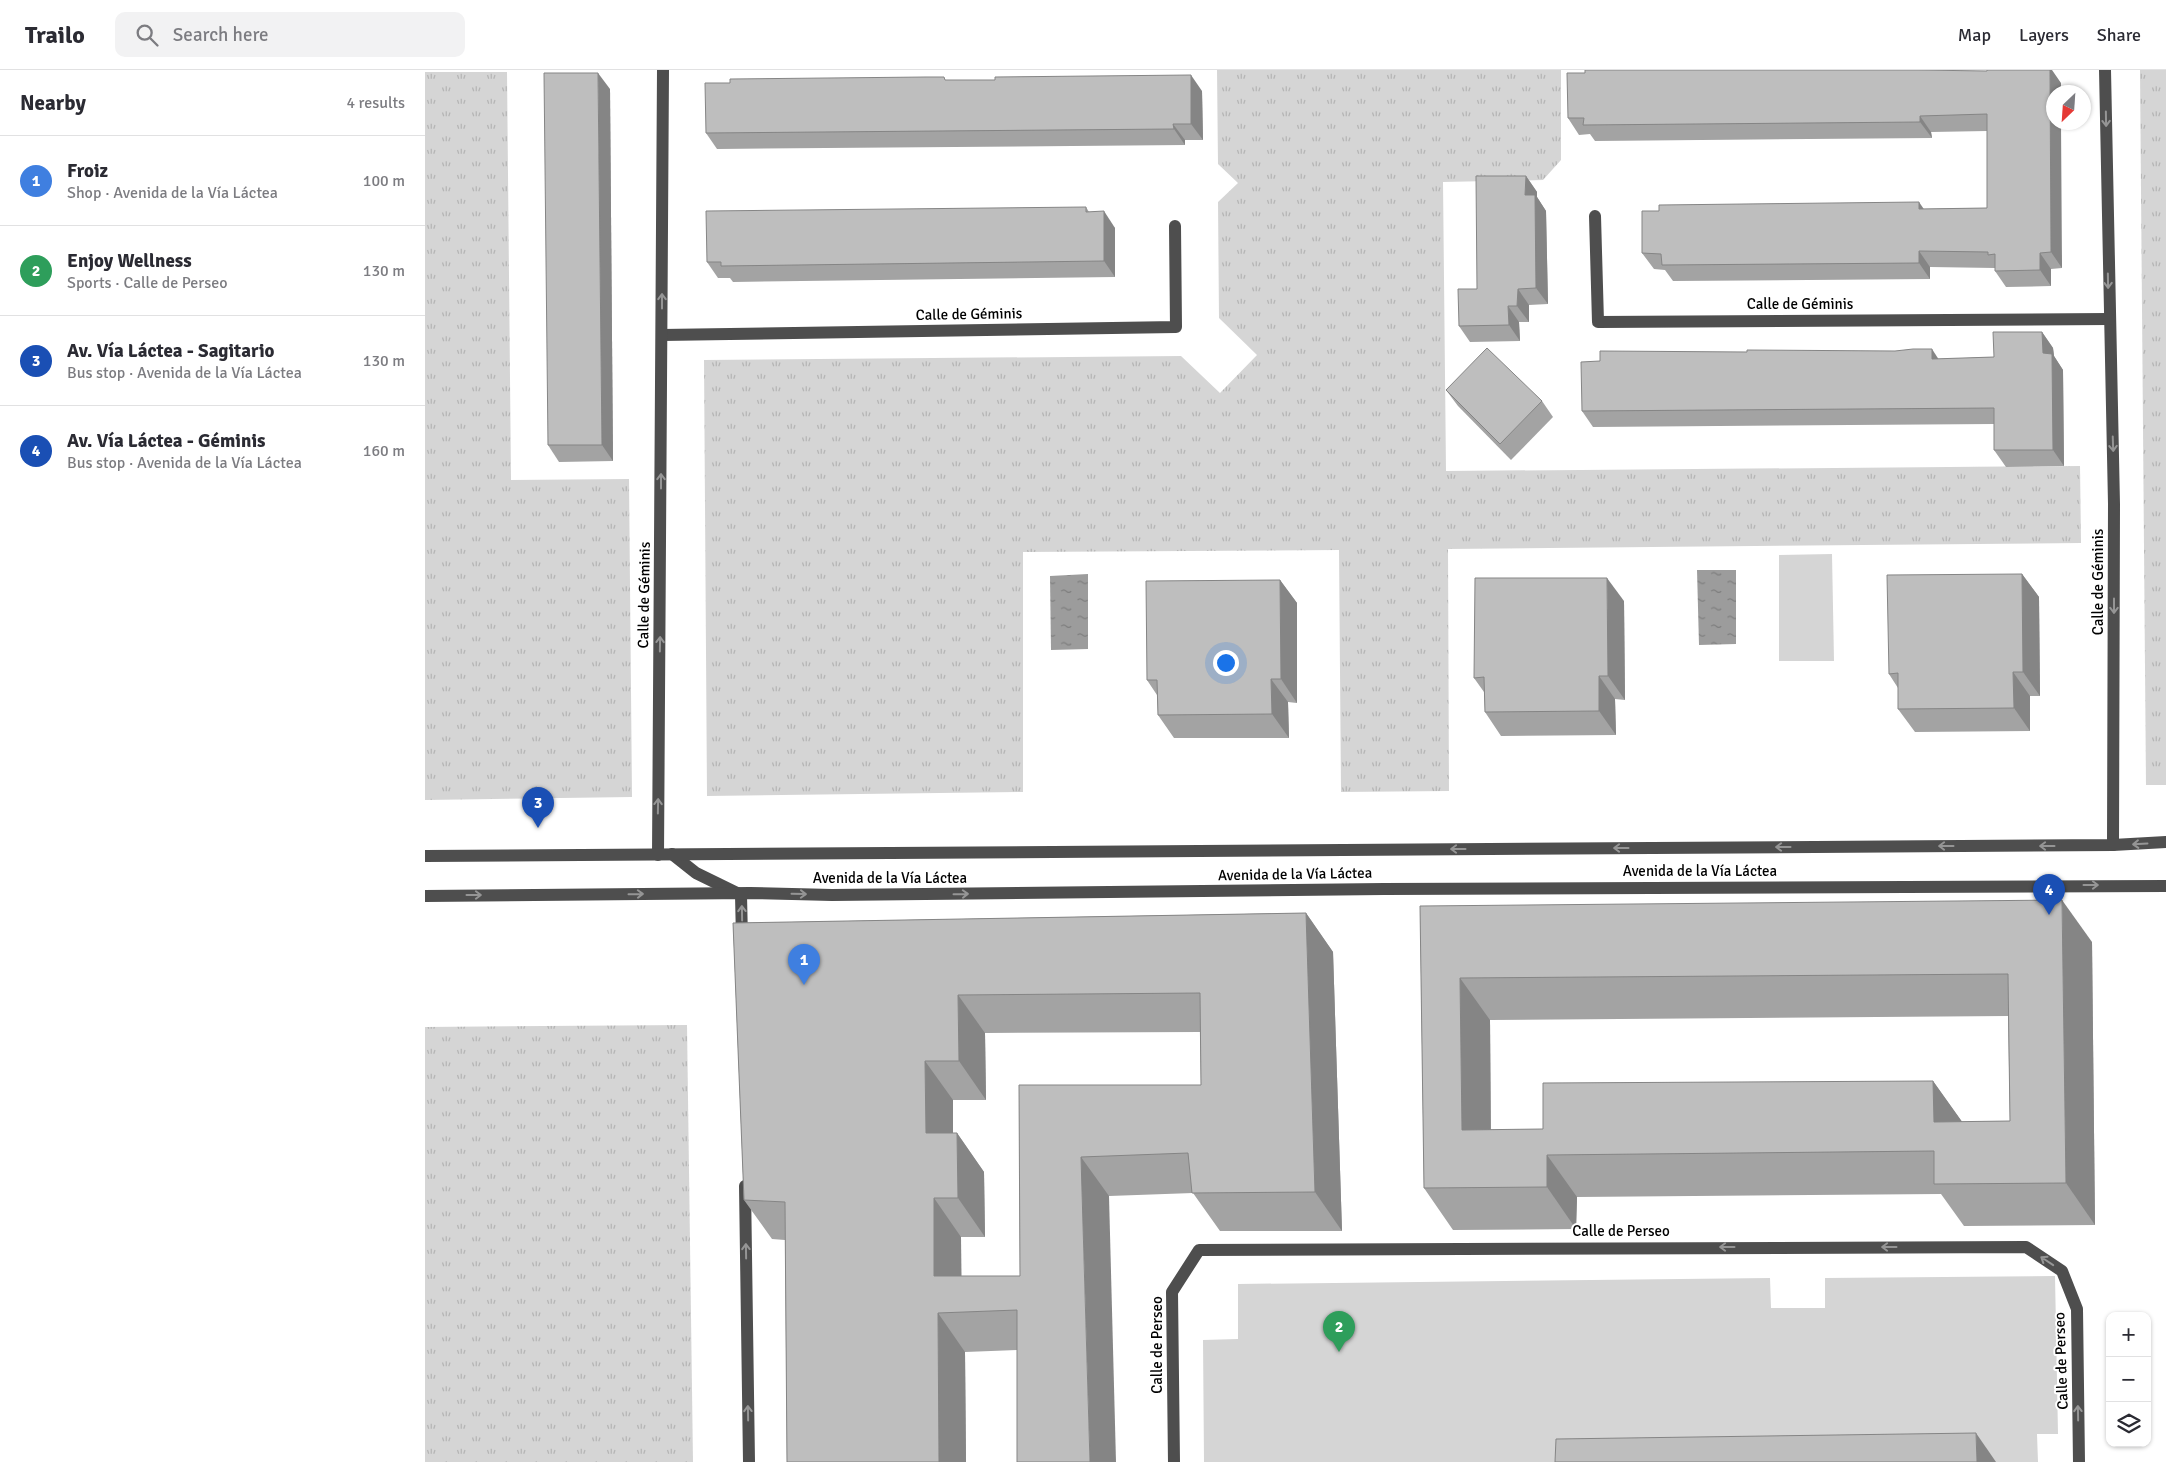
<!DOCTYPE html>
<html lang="en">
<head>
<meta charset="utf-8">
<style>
	body { margin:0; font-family:Signika,sans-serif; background:#f2f2f3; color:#2b2b33 }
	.controls { position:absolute; right:15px; bottom:15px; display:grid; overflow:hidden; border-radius:10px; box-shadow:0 1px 4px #0004 }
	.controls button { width:45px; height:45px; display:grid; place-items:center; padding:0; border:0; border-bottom:1px solid #e1e1e2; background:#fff; color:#2b2b33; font:25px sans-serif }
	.compass { position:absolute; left:1621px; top:15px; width:45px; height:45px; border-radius:50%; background:#fff; box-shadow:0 1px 4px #0004; rotate:205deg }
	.you { position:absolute; left:800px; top:592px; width:18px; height:18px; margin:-12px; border:4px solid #fff; border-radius:50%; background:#1a73e8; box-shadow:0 0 0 8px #1a73e833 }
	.badge { display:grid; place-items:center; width:32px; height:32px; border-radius:50%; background:#000; color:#fff; font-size:16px; font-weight:700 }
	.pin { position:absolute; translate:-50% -41px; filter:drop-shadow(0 1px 2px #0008) }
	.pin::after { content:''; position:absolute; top:26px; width:18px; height:15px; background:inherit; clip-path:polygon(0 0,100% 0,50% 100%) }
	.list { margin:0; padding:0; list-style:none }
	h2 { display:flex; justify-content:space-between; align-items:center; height:65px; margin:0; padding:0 20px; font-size:21px }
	h2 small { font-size:16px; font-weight:400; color:#7c7c81 }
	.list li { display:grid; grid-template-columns:32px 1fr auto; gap:15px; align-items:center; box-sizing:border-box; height:90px; padding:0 20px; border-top:1px solid #e1e1e2 }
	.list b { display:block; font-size:19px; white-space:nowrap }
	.list p { margin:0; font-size:16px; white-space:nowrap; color:#7c7c81 }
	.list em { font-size:16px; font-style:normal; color:#7c7c81 }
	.icon { flex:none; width:28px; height:28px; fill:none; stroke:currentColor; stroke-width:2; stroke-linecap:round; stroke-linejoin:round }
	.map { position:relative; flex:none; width:1741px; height:1392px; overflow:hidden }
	header { display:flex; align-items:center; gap:30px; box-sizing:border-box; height:70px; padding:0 25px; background:#fff; border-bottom:1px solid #e1e1e2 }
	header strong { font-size:24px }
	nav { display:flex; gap:28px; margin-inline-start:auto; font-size:18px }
	.search { width:350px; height:45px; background:#f2f2f3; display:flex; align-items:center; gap:12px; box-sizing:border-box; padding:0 18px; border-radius:10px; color:#7c7c81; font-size:19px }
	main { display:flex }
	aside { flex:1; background:#fff }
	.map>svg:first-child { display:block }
	.grass { fill:url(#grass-tufts) }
	.garden { fill:#d5d5d5 }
	.water { fill:url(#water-ripples) }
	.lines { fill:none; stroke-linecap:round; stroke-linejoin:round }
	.minor { stroke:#4e4e4e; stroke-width:12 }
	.wall { fill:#a3a3a3; fill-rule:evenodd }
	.shaded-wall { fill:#858585 }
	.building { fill:#bebebe; stroke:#858585; fill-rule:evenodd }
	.oneway { stroke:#959595 }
	.labels { text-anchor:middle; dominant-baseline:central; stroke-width:4; stroke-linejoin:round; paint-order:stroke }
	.street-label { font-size:15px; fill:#000; stroke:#fff }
</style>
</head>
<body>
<header>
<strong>Trailo</strong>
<div class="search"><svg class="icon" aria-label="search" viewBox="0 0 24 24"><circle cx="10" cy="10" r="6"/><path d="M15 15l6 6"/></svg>Search here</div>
<nav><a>Map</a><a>Layers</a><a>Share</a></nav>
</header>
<main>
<aside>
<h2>Nearby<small>4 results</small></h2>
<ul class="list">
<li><span class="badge" style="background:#3f7fe0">1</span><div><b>Froiz</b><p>Shop · Avenida de la Vía Láctea</p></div><em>100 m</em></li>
<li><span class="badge" style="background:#2e9e5b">2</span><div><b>Enjoy Wellness</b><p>Sports · Calle de Perseo</p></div><em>130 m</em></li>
<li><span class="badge" style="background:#1a4fb4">3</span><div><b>Av. Vía Láctea - Sagitario</b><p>Bus stop · Avenida de la Vía Láctea</p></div><em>130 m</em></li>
<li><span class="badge" style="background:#1a4fb4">4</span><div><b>Av. Vía Láctea - Géminis</b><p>Bus stop · Avenida de la Vía Láctea</p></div><em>160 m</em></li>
</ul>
</aside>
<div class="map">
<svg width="1741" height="1392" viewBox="0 0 1741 1392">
	<defs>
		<pattern id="grass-tufts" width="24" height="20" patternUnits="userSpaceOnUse" patternTransform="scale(1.25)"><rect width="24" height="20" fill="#d5d5d5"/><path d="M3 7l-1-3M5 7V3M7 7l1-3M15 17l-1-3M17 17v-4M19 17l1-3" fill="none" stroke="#b5b5b5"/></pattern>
		<pattern id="water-ripples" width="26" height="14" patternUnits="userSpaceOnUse" patternTransform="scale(1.25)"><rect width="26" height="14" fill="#9c9c9c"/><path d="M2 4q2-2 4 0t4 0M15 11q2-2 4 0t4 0" fill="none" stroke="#7d7d7d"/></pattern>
	</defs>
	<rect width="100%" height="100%" fill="#fff"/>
	<g class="grass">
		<polygon points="792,0 1136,0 1136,90 1118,110 1018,112 1021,401 1655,396 1656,473 1023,479 1024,721 916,722 914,480 598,482 598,722 282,726 279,290 756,286 795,323 832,285 794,248 793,132 813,113 793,94"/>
		<polygon points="1715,0 1741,0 1741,715 1721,715"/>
		<polygon points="0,2 82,2 86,410 204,409 207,727 0,730"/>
		<polygon points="262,955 268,1392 0,1392 0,957"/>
	</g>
	<g class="garden">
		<polygon points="1407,484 1409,591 1354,591 1354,485"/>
		<polygon points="1630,1206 1633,1364 1612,1364 1613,1392 779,1392 778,1270 813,1269 813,1214 1345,1208 1346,1238 1400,1238 1400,1208"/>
	</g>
	<g class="water">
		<polygon points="1272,500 1311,500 1311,574 1274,575"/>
		<polygon points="663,504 663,579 626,580 625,506"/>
	</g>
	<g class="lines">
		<g class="minor">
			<polyline points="1680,0 1689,434 1688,775"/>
			<polyline points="1170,146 1173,252 1684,249"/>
			<polyline points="237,265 751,257 750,156"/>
			<polyline points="247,784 271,803 316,825 317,869"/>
			<polyline points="233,785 238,0"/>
			<polyline points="0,786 1688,775 1741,772"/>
			<polyline points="0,826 325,823 407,825 959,819 1741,816"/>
			<polyline points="320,1116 324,1392"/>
			<polyline points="749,1392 747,1222 774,1180 1601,1177 1637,1201 1652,1239 1654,1392"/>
		</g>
	</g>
	<g class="wall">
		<polygon points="521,10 777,21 778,70 760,70 760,75 292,79 281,63"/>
		<polygon points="1636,13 1636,22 1628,22 1637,198 1626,199 1626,216 1581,217 1570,201 1570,198 1505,197 1505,209 1248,211 1240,200 1229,199 1217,183 1498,139 1562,138 1562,61 1506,62 1507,68 1170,71 1165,64 1154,65 1143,48"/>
		<polygon points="185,19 188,391 134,392 123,375"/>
		<polygon points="1101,106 1112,122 1112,127 1121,141 1123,234 1104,235 1104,252 1094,252 1095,271 1045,272 1034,256 1052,219"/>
		<polygon points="661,137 664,142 690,158 690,207 308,212 305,208 293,208 282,192"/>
		<polygon points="1617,262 1628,278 1629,286 1638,300 1639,396 1581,397 1569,380 1569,354 1168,357 1157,341 1514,289 1569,287"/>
		<polygon points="1021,320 1117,331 1128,347 1086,390 1033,336"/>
		<polygon points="1597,504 1614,527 1615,626 1605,626 1605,661 1490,662 1473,639 1473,618 1464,604"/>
		<polygon points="855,510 872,533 872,633 863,632 864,668 749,668 733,645 732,625 722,610"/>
		<polygon points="1199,531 1200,630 1190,629 1191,665 1076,666 1060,642 1059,622 1049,608"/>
		<path d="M995 836 1667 872 1670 1155 1539 1156 1516 1124 1152 1127 1151 1159 1028 1160 999 1118ZM1583 946 1585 1051 1537 1052 1508 1011 1118 1059 1066 1060 1065 950Z"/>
		<path d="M881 843 908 882 917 1161H795L768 1123 684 1126 592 1280 540 1282 541 1392H362L360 1170 347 1169 319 1130 308 853ZM775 962 776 1015H594L595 1206H536V1167H560L559 1102 532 1063H528V1030H561L560 963Z"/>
	</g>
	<g class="shaded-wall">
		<polygon points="1625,0 1627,0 1636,13 1636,22 1628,22 1628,52 1636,52 1637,198 1626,182"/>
		<polygon points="173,3 185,19 188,391 177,375"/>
		<polygon points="766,5 777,21 778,70 766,54"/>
		<polygon points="1495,46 1506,62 1507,68 1495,52"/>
		<polygon points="748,54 760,70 760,75 749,59"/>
		<polygon points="1101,106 1112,122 1112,127 1121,141 1123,234 1111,218 1100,125"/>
		<polygon points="1494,132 1505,148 1494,139"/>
		<polygon points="679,141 690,158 690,207 679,191"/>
		<polygon points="1494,181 1505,197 1505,209 1494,193"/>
		<polygon points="1615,183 1626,199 1626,216 1615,200"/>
		<polygon points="1093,219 1104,235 1104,252 1092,236"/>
		<polygon points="1083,236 1094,252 1095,271 1084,255"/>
		<polygon points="1617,262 1628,278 1629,286 1638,300 1639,396 1628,380 1618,283"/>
		<polygon points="1507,279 1518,296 1507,289"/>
		<polygon points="1597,504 1614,527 1615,626 1598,602"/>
		<polygon points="1182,508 1199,531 1200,630 1183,606"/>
		<polygon points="855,510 872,533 872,633 856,609"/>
		<polygon points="1588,602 1605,626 1605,661 1589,638"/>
		<polygon points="1174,606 1190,629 1191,665 1174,641"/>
		<polygon points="846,609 863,632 864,668 847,644"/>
		<polygon points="1637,830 1667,872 1670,1155 1641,1113"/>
		<polygon points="881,843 908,882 917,1161 890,1122"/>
		<polygon points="1035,908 1065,950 1066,1102 1037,1060"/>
		<polygon points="533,925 560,963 561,1030 534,991"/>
		<polygon points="500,991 528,1030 528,1102 501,1063"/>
		<polygon points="1508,1011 1538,1053 1509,1052"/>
		<polygon points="532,1063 559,1102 560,1167 533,1128"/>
		<polygon points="1122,1085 1152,1127 1151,1159 1122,1117"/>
		<polygon points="656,1087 684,1126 691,1392 665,1392"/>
		<polygon points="509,1128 536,1167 537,1242 509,1206"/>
		<polygon points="513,1243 540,1282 541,1392 514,1392"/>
		<polygon points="1551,1363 1571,1392 1552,1392"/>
	</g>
	<g class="building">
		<polygon points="1160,0 1494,0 1562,1 1562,0 1625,0 1626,182 1615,183 1615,200 1570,201 1570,184 1563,185 1563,182 1494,181 1494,193 1237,195 1236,184 1217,183 1217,141 1234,141 1234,135 1494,132 1494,139 1562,138 1562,44 1495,46 1495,52 1158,55 1159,48 1143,48 1142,3 1160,3"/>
		<polygon points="119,3 173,3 177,375 123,375"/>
		<polygon points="766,5 766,54 748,54 749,59 281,63 280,13 305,13 305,9 501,7 519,7 520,10 570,10 570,7"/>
		<polygon points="1051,106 1101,106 1100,125 1110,125 1111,218 1093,219 1092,236 1083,236 1084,255 1034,256 1033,219 1052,219"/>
		<polygon points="661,137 661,142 679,141 679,191 296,196 296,192 282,192 281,141"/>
		<polygon points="1568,262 1617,262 1618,283 1627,284 1628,380 1569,380 1569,338 1157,341 1156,292 1175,291 1175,281 1322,282 1322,280 1470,281 1488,279 1507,279 1507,289 1569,287"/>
		<polygon points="1062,278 1117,331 1075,374 1021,320"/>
		<polygon points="1597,504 1598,602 1588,602 1589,638 1473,639 1473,603 1464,604 1462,505"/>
		<polygon points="1050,508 1182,508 1183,606 1174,606 1174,641 1060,642 1059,607 1049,608"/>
		<polygon points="855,510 856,609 846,609 847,644 733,645 732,610 722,610 721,511"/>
		<path d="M1637 830 1641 1113 1509 1114V1081L1122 1085V1117L999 1118 995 836ZM1583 904 1585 1051 1509 1052 1508 1011 1118 1013V1059L1037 1060 1035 908Z"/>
		<path d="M881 843 890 1122 767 1123 763 1083 656 1087 665 1392H592V1240L513 1243 514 1392H362L360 1132 319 1130 308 853ZM775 923 776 1015H594L595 1206H509V1128H533L532 1063H501L500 991H534L533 925Z"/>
		<polygon points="1551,1363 1552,1392 1130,1392 1131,1369"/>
	</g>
	<defs><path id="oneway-shaft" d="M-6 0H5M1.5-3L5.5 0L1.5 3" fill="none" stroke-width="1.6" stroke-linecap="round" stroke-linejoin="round" transform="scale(1.25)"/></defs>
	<g class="oneway">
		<use href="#oneway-shaft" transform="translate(1681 49) rotate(89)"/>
		<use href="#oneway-shaft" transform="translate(1683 211) rotate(89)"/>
		<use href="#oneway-shaft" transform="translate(237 231) rotate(-90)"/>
		<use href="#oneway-shaft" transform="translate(1688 374) rotate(88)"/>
		<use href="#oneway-shaft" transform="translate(236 411) rotate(-90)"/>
		<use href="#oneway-shaft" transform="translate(1689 536) rotate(90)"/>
		<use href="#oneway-shaft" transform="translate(235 574) rotate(-89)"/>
		<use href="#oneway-shaft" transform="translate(233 736) rotate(-89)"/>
		<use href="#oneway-shaft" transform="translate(1715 774) rotate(177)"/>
		<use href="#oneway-shaft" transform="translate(1521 776) rotate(180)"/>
		<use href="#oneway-shaft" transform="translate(1622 776) rotate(180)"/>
		<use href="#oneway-shaft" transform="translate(1358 777) rotate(180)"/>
		<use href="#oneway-shaft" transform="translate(1196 778) rotate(180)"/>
		<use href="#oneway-shaft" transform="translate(1033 779) rotate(180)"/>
		<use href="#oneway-shaft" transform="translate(1666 815)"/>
		<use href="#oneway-shaft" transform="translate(211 824) rotate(-1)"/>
		<use href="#oneway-shaft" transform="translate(374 824) rotate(1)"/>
		<use href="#oneway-shaft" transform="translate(536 824) rotate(-1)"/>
		<use href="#oneway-shaft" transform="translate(49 825)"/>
		<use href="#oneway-shaft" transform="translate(317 843) rotate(-91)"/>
		<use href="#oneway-shaft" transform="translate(1302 1177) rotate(180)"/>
		<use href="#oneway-shaft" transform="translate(1464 1177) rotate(180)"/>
		<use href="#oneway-shaft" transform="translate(321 1181) rotate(-91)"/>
		<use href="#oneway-shaft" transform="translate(1622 1191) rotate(-146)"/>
		<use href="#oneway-shaft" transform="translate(323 1343) rotate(-91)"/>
		<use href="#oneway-shaft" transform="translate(1653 1343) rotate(-91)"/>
	</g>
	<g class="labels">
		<g class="street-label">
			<text x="1375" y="234">Calle de Géminis</text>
			<text transform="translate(544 244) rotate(-1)">Calle de Géminis</text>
			<text transform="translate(1673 512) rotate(-90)">Calle de Géminis</text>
			<text transform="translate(219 525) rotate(-89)">Calle de Géminis</text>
			<text x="1275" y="801">Avenida de la Vía Láctea</text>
			<text transform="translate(870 804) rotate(-1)">Avenida de la Vía Láctea</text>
			<text x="465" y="808">Avenida de la Vía Láctea</text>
			<text x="1196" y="1161">Calle de Perseo</text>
			<text transform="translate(732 1275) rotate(-90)">Calle de Perseo</text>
			<text transform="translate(1636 1291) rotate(-92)">Calle de Perseo</text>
		</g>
	</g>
</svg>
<div class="controls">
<button>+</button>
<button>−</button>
<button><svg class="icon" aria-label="layers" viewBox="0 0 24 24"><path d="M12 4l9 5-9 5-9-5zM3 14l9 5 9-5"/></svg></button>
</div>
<svg class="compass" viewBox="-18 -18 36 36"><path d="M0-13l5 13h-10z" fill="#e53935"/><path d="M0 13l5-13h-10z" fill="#7c7c81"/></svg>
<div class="you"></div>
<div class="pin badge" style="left:379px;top:915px;background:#3f7fe0">1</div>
<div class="pin badge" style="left:914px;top:1282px;background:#2e9e5b">2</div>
<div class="pin badge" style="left:113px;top:758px;background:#1a4fb4">3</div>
<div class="pin badge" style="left:1624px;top:845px;background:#1a4fb4">4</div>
</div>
</main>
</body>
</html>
